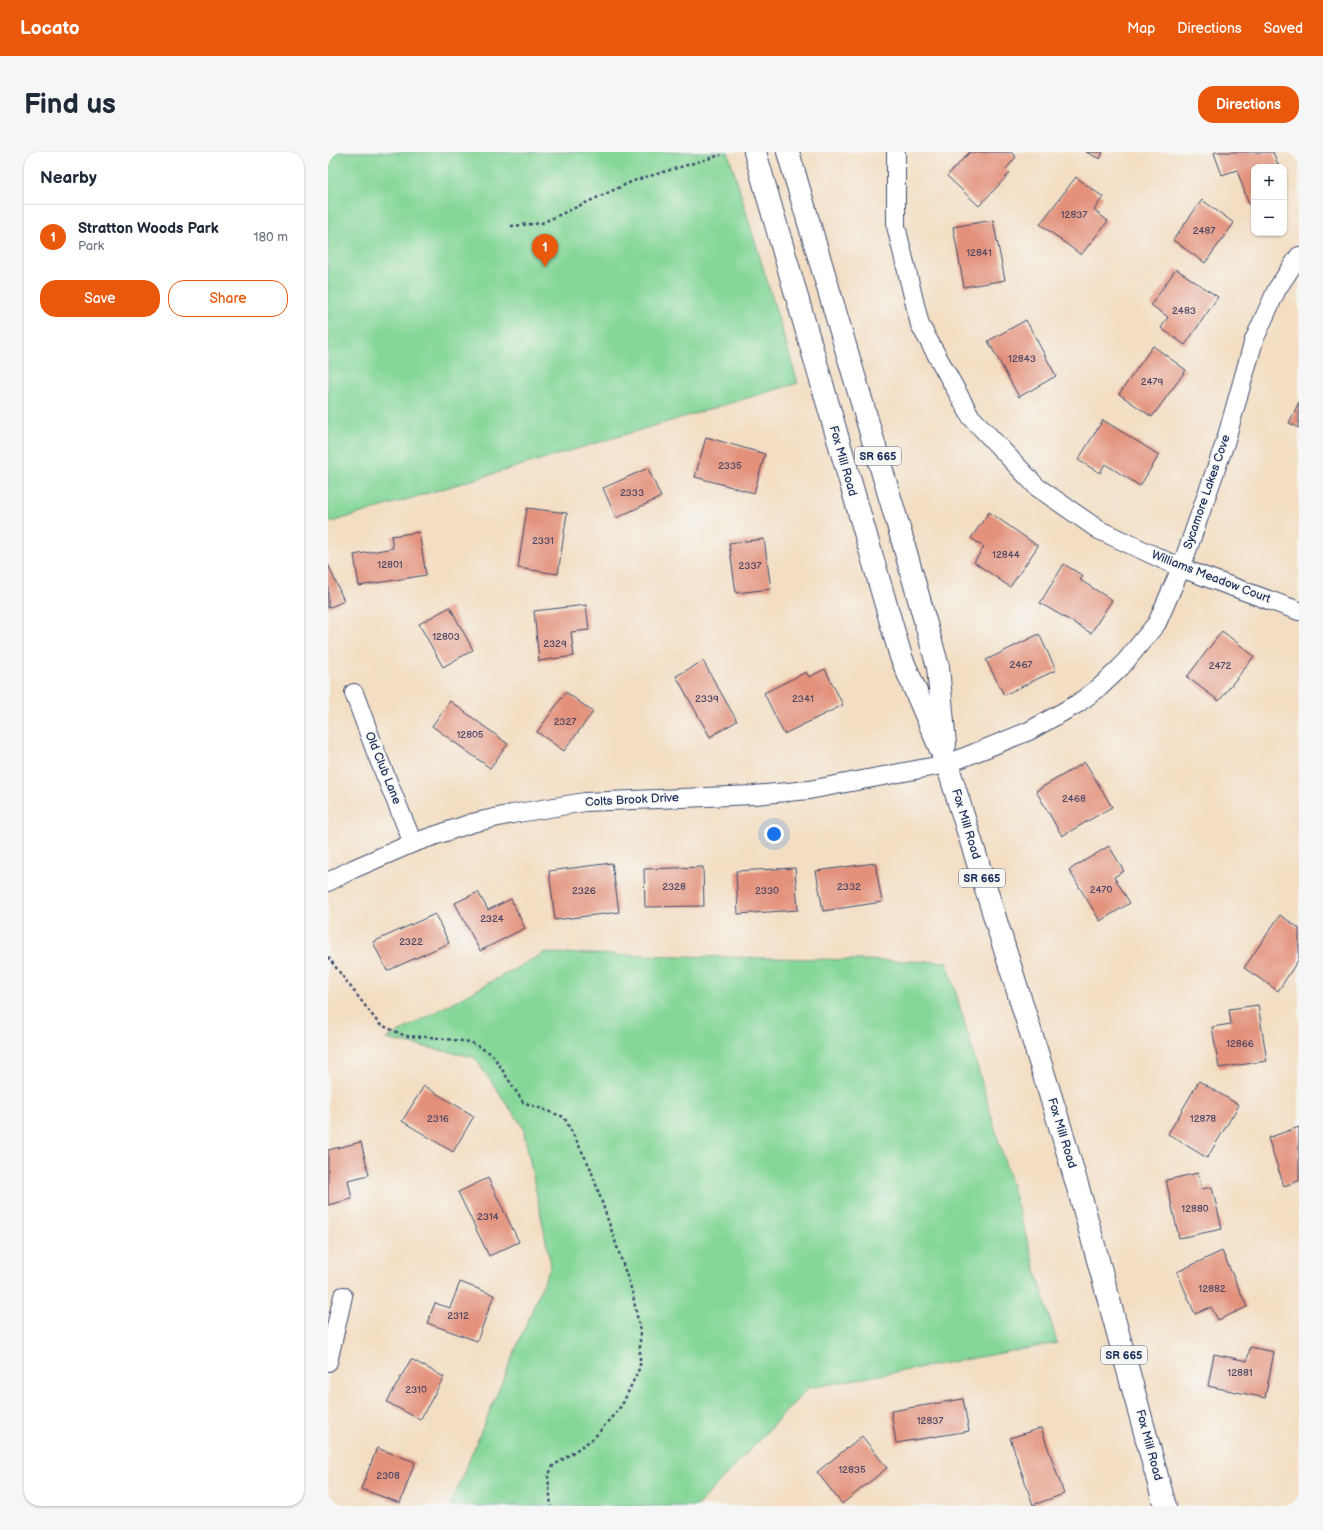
<!DOCTYPE html>
<html lang="en">
<head>
<meta charset="utf-8">
<style>
	body { margin:0; font-family:"Balsamiq Sans",sans-serif; background:#f6f6f7; color:#1f2937 }
	.controls { position:absolute; right:12px; top:12px; display:grid; overflow:hidden; border-radius:8px; box-shadow:0 1px 3px #0004 }
	.controls button { width:36px; height:36px; display:grid; place-items:center; padding:0; border:0; border-bottom:1px solid #e0e1e3; background:#fff; color:#1f2937; font:20px sans-serif }
	.you { position:absolute; left:446px; top:682px; width:14px; height:14px; margin:-10px; border:3px solid #fff; border-radius:50%; background:#1a73e8; box-shadow:0 0 0 6px #1a73e833 }
	.badge { display:grid; place-items:center; width:26px; height:26px; border-radius:50%; background:#ea580c; color:#fff; font-size:13px; font-weight:700 }
	.pin { position:absolute; translate:-50% -33px; filter:drop-shadow(0 1px 2px #0008) }
	.pin::after { content:''; position:absolute; top:21px; width:14px; height:12px; background:inherit; clip-path:polygon(0 0,100% 0,50% 100%) }
	.list { margin:0; padding:0; list-style:none }
	h2 { display:flex; justify-content:space-between; align-items:center; height:52px; margin:0; padding:0 16px; font-size:17px }
	h2 small { font-size:13px; font-weight:400; color:#747a83 }
	.list li { display:grid; grid-template-columns:26px 1fr auto; gap:12px; align-items:center; box-sizing:border-box; height:64px; padding:0 16px; border-top:1px solid #e0e1e3 }
	.list b { display:block; font-size:15px; white-space:nowrap }
	.list p { margin:0; font-size:13px; white-space:nowrap; color:#747a83 }
	.list em { font-size:13px; font-style:normal; color:#747a83 }
	.actions { display:flex; gap:8px; padding:12px 16px }
	.actions a { flex:1; padding:9px 0; border:1px solid #ea580c; border-radius:16px; text-align:center; font-size:14px; color:#ea580c }
	.actions .main { background:#ea580c; color:#fff }
	.map { position:relative; flex:none; width:971px; height:1354px; overflow:hidden; border-radius:16px }
	header { display:flex; align-items:center; gap:24px; box-sizing:border-box; height:56px; padding:0 20px; background:#ea580c; color:#fff }
	header strong { font-size:19px }
	nav { display:flex; gap:22px; margin-inline-start:auto; font-size:14px }
	.intro { display:flex; align-items:center; justify-content:space-between; box-sizing:border-box; height:96px; padding:0 24px }
	h1 { margin:0; font-size:28px }
	.button { padding:10px 18px; border-radius:16px; background:#ea580c; color:#fff; font-size:14px; font-weight:700 }
	main { display:flex; gap:24px; padding:0 24px }
	aside { flex:1; background:#fff; border-radius:16px; box-shadow:0 1px 3px #0004 }
	.map>svg:first-child { display:block }
	.green { fill:#85d799; stroke:#50837c }
	.building { fill:#e3917a }
	.lines { fill:none; stroke-linecap:round; stroke-linejoin:round }
	.street-casing { stroke:#3b496d; stroke-width:20 }
	.primary-casing { stroke:#3b496d; stroke-width:24 }
	.path { stroke:#3b496d; stroke-width:2.5; stroke-dasharray:3 3; stroke-linecap:butt }
	.street { stroke:#fff; stroke-width:18 }
	.primary { stroke:#fff; stroke-width:22 }
	.labels { text-anchor:middle; dominant-baseline:central; stroke-width:3; stroke-linejoin:round; paint-order:stroke }
	.number-label { font-size:10px; fill:#4d4865 }
	.shield { fill:#f6f6f2; stroke:#5d6b8a; stroke-width:1 }
	.shield-label { font-size:11px; font-weight:bold; fill:#1b2f5e }
	.street-label { font-size:12px; fill:#1b2f5e; stroke:#f6f6f2 }
</style>
</head>
<body>
<header>
<strong>Locato</strong>
<nav><a>Map</a><a>Directions</a><a>Saved</a></nav>
</header>
<div class="intro"><h1>Find us</h1><a class="button">Directions</a></div>
<main>
<aside>
<h2>Nearby<small></small></h2>
<ul class="list">
<li><span class="badge">1</span><div><b>Stratton Woods Park</b><p>Park</p></div><em>180 m</em></li>
</ul>
<div class="actions"><a class="main">Save</a><a>Share</a></div>
</aside>
<div class="map">
<svg width="971" height="1354" viewBox="0 0 971 1354">
	<rect width="100%" height="100%" fill="#f6f6f2"/>
	<filter id="ink" filterUnits="userSpaceOnUse"><feTurbulence type="fractalNoise" baseFrequency=".025" numOctaves="2"/><feDisplacementMap in="SourceGraphic" scale="8" xChannelSelector="R" yChannelSelector="G"/><feConvolveMatrix kernelMatrix="1 2 1 2 8 2 1 2 1" color-interpolation-filters="sRGB"/></filter>
	<filter id="wash" filterUnits="userSpaceOnUse"><feTurbulence type="fractalNoise" baseFrequency=".012" numOctaves="4" result="noise"/><feDisplacementMap in="SourceGraphic" scale="16" xChannelSelector="R" yChannelSelector="G"/><feGaussianBlur stdDeviation="0.9" result="paint"/><feColorMatrix in="noise" values="0 0 0 0 0 0 0 0 0 0 0 0 0 0 0 0 0 1.4 0 .05"/><feComposite in="paint" operator="in"/></filter>
	<g filter="url(#wash)">
		<rect width="100%" height="100%" fill="#f3dec3"/>
		<g class="green">
			<polygon points="0,0 400,0 470,231 0,371"/>
			<polygon points="216,801 619,810 729,1191 480,1236 369,1354 122,1354 223,1113 195,975 146,905 58,887"/>
		</g>
		<g id="blocks">
			<g class="building">
				<polygon points="642,0 683,0 688,5 678,17 682,21 651,54 619,24"/>
				<polygon points="758,0 775,0 772,7"/>
				<polygon points="888,0 945,0 951,15 926,15 926,52 921,53 909,18 894,23 886,1"/>
				<polygon points="748,25 775,45 766,58 780,69 753,103 712,72"/>
				<polygon points="874,48 906,71 877,111 845,88"/>
				<polygon points="665,68 677,128 636,135 625,75"/>
				<polygon points="848,117 890,145 857,193 833,176 840,165 823,153"/>
				<polygon points="698,168 728,224 691,245 660,189"/>
				<polygon points="825,194 858,218 824,265 791,242"/>
				<polygon points="971,250 971,276 961,271"/>
				<polygon points="775,268 831,303 812,334 777,312 772,321 750,308"/>
				<polygon points="378,285 437,302 426,341 367,325"/>
				<polygon points="320,316 333,345 288,366 275,336"/>
				<polygon points="199,356 239,361 230,422 190,416"/>
				<polygon points="661,360 710,394 682,435 646,410 656,395 643,386"/>
				<polygon points="91,380 98,423 31,434 26,403 65,396 63,384"/>
				<polygon points="436,387 443,437 408,441 401,391"/>
				<polygon points="0,412 16,449 0,456"/>
				<polygon points="736,412 755,424 752,428 784,448 763,481 712,451"/>
				<polygon points="258,453 261,478 243,480 246,504 211,509 206,459"/>
				<polygon points="122,455 145,498 115,515 91,472"/>
				<polygon points="894,479 926,504 891,549 859,525"/>
				<polygon points="711,482 728,518 676,543 658,508"/>
				<polygon points="375,509 409,569 382,585 348,524"/>
				<polygon points="497,517 515,553 456,582 436,541 478,520 481,525"/>
				<polygon points="238,540 265,560 236,599 209,580"/>
				<polygon points="122,549 180,592 162,616 104,574"/>
				<polygon points="757,610 784,655 734,684 708,639"/>
				<polygon points="781,694 796,719 786,725 802,751 772,769 741,718"/>
				<polygon points="284,711 291,760 227,768 221,719"/>
				<polygon points="547,711 554,750 495,759 488,719"/>
				<polygon points="375,715 376,754 317,755 316,717"/>
				<polygon points="467,716 470,758 410,762 408,719"/>
				<polygon points="150,740 160,758 183,747 197,776 152,799 127,751"/>
				<polygon points="107,762 121,791 59,819 45,790"/>
				<polygon points="952,763 971,776 971,807 950,839 916,816"/>
				<polygon points="930,853 939,909 891,916 884,875 903,872 901,857"/>
				<polygon points="871,929 911,953 879,1006 840,982"/>
				<polygon points="96,934 146,964 125,1000 74,969"/>
				<polygon points="971,975 971,1029 956,1034 940,986"/>
				<polygon points="33,990 41,1023 20,1028 24,1047 0,1053 0,998"/>
				<polygon points="870,1021 874,1037 884,1035 894,1077 851,1086 838,1028"/>
				<polygon points="160,1026 191,1090 161,1104 130,1040"/>
				<polygon points="894,1099 919,1155 890,1168 883,1155 867,1162 849,1120"/>
				<polygon points="132,1130 166,1143 149,1189 99,1171 107,1151 122,1156"/>
				<polygon points="922,1195 946,1200 937,1246 880,1234 886,1202 919,1209"/>
				<polygon points="83,1207 116,1225 92,1268 59,1250"/>
				<polygon points="635,1247 641,1279 568,1291 563,1259"/>
				<polygon points="713,1276 736,1342 705,1353 682,1286"/>
				<polygon points="534,1284 559,1316 514,1352 489,1320"/>
				<polygon points="49,1296 87,1310 72,1351 33,1337"/>
			</g>
		</g>
	</g>
	<g filter="url(#ink)">
		<use href="#blocks" fill-opacity="0" stroke="#3b496d" stroke-width="1"/>
		<g class="lines">
			<defs>
				<g id="street">
					<polyline points="568,0 568,74 592,173 643,265 709,335 771,378 853,416 971,459"/>
					<polyline points="26,541 49,603 85,691"/>
					<polyline points="0,730 25,717 85,691 144,671 184,662 257,650 426,643 481,638 619,612 701,579 749,552 772,535 793,515 829,471 853,416 897,291 926,188 949,137 971,104"/>
					<polyline points="0,1210 15,1144"/>
				</g>
				<g id="primary">
					<polyline points="427,0 573,505 619,612 731,971 755,1053 837,1354"/>
					<polyline points="460,0 573,383 610,515 617,593"/>
				</g>
			</defs>
			<use href="#street" class="street-casing"/>
			<use href="#primary" class="primary-casing"/>
			<g class="path">
				<polyline points="183,74 214,71 305,29 393,3"/>
				<polyline points="0,805 51,872 77,884 102,885 142,890 164,902 195,950 236,965 262,1015 304,1139 312,1179 312,1215 294,1253 266,1286 225,1314 220,1324 223,1354"/>
			</g>
			<use href="#street" class="street"/>
			<use href="#primary" class="primary"/>
		</g>
	</g>
	<g class="labels">
		<g class="number-label">
			<text x="746" y="63">12837</text>
			<text x="876" y="79">2487</text>
			<text x="651" y="101">12841</text>
			<text x="856" y="159">2483</text>
			<text x="694" y="207">12843</text>
			<text x="824" y="230">2479</text>
			<text x="402" y="314">2335</text>
			<text x="304" y="341">2333</text>
			<text x="215" y="389">2331</text>
			<text x="678" y="403">12844</text>
			<text x="62" y="413">12801</text>
			<text x="422" y="414">2337</text>
			<text x="118" y="485">12803</text>
			<text x="227" y="492">2329</text>
			<text x="693" y="513">2467</text>
			<text x="892" y="514">2472</text>
			<text x="379" y="547">2339</text>
			<text x="475" y="547">2341</text>
			<text x="237" y="570">2327</text>
			<text x="142" y="583">12805</text>
			<text x="746" y="647">2468</text>
			<text x="346" y="735">2328</text>
			<text x="521" y="735">2332</text>
			<text x="773" y="738">2470</text>
			<text x="256" y="739">2326</text>
			<text x="439" y="739">2330</text>
			<text x="164" y="767">2324</text>
			<text x="83" y="790">2322</text>
			<text x="912" y="892">12866</text>
			<text x="110" y="967">2316</text>
			<text x="875" y="967">12878</text>
			<text x="867" y="1057">12880</text>
			<text x="160" y="1065">2314</text>
			<text x="884" y="1137">12882</text>
			<text x="130" y="1164">2312</text>
			<text x="912" y="1221">12881</text>
			<text x="88" y="1238">2310</text>
			<text x="602" y="1269">12837</text>
			<text x="524" y="1318">12835</text>
			<text x="60" y="1324">2308</text>
		</g>
		<g class="shield">
			<rect x="527" y="295" width="46" height="18" rx="3"/>
			<rect x="631" y="717" width="46" height="18" rx="3"/>
			<rect x="773" y="1194" width="46" height="18" rx="3"/>
		</g>
		<g class="shield-label">
			<text x="550" y="304">SR 665</text>
			<text x="654" y="726">SR 665</text>
			<text x="796" y="1203">SR 665</text>
		</g>
		<g class="street-label">
			<text transform="translate(515 309) rotate(74)">Fox Mill Road</text>
			<text transform="translate(879 340) rotate(-71)">Sycamore Lakes Cove</text>
			<text transform="translate(883 425) rotate(21)">Williams Meadow Court</text>
			<text transform="translate(55 616) rotate(68)">Old Club Lane</text>
			<text transform="translate(304 648) rotate(-3)">Colts Brook Drive</text>
			<text transform="translate(638 672) rotate(73)">Fox Mill Road</text>
			<text transform="translate(734 981) rotate(73)">Fox Mill Road</text>
			<text transform="translate(821 1293) rotate(75)">Fox Mill Road</text>
		</g>
	</g>
</svg>
<div class="controls">
<button>+</button>
<button>−</button>
</div>
<div class="you"></div>
<div class="pin badge" style="left:217px;top:115px">1</div>
</div>
</main>
</body>
</html>
